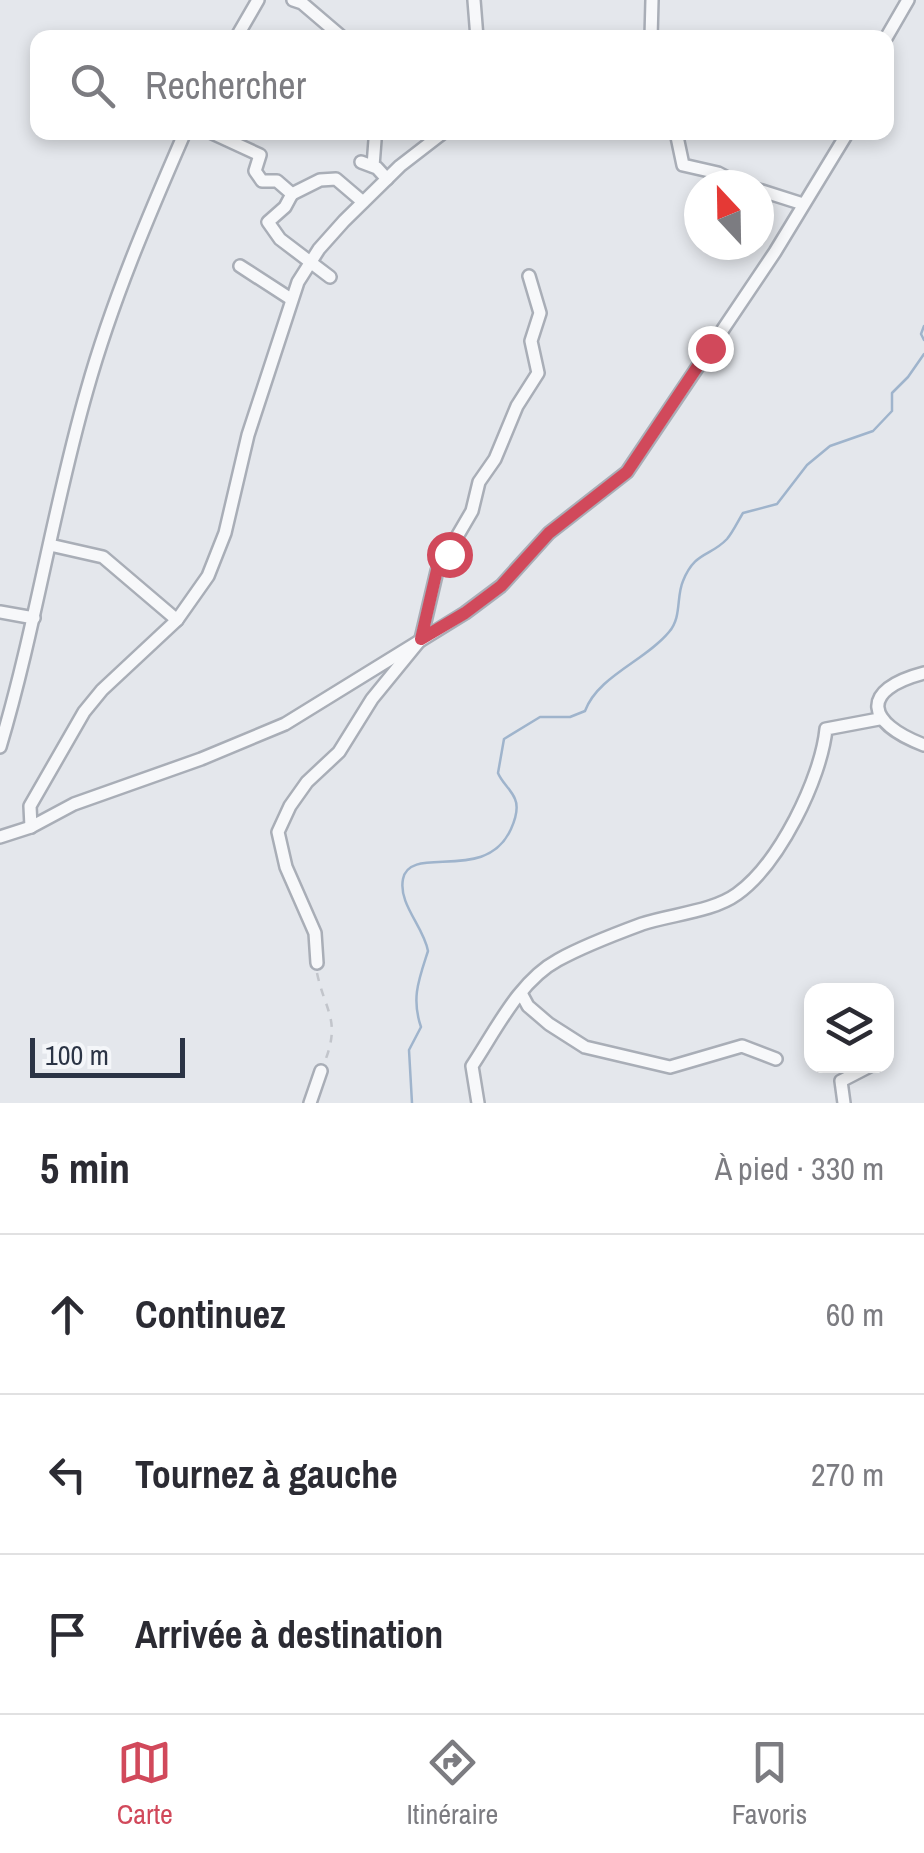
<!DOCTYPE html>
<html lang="fr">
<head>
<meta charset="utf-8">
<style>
	body { margin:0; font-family:"Archivo Narrow",sans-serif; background:#f7f7f7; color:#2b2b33 }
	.controls { position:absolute; right:30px; bottom:30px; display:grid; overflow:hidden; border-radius:20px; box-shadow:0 5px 15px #0003 }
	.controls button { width:90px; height:90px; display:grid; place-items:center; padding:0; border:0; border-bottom:2px solid #e1e1e2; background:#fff; color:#2b2b33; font:50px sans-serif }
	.compass { position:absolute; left:684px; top:170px; width:90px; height:90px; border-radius:50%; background:#fff; box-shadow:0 5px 15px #0003; rotate:338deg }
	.scale { position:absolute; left:30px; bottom:25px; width:155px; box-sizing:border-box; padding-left:10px; border:5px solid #2b3445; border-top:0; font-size:28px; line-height:35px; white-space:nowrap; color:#2b3445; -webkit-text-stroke:8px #f4f6f9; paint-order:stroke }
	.stop { position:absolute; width:30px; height:30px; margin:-22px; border:8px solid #d1495b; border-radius:50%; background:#fff }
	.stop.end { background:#d1495b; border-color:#fff; box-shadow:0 2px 10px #0008 }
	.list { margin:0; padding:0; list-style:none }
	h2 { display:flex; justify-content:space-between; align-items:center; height:130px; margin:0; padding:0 40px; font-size:42px }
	h2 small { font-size:32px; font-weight:400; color:#7c7c81 }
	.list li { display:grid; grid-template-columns:65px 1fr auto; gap:30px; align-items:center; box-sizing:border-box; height:160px; padding:0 40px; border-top:2px solid #e1e1e2 }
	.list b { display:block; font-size:38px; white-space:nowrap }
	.list em { font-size:32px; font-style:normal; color:#7c7c81 }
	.icon { flex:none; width:55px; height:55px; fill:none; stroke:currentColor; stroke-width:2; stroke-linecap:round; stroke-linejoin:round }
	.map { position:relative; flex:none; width:924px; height:1103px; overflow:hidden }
	.search { position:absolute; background:#fff; box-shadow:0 5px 15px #0003; left:30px; right:30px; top:30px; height:110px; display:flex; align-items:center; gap:25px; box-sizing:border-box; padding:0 35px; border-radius:20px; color:#7c7c81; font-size:38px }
	.sheet { height:610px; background:#fff }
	nav { display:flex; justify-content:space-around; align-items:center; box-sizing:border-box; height:140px; border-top:2px solid #e1e1e2; background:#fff; font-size:28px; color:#7c7c81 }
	nav a { display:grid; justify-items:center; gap:5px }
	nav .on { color:#d1495b }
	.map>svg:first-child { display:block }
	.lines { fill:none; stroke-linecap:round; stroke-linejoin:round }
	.stream { stroke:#9fb4cc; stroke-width:2.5 }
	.street-casing { stroke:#a9aeb7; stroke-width:16 }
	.path { stroke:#c2c5cb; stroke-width:2.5; stroke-dasharray:8 8; stroke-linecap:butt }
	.street { stroke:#f7f8fa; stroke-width:11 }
	.route { stroke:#d1495b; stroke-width:12 }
</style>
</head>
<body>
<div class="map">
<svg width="924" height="1103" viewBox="0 0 924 1103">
	<rect width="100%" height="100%" fill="#e4e7ec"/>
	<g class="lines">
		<g class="stream">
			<polyline points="924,326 921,334 924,340"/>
			<path d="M412 1103 409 1050 421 1027C411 998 419 979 428 951 424 927 398 904 403 879 410 843 486 885 511 829 515 820 519 808 515 799 511 789 502 783 498 773L504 739 540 717H570L585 711C598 676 645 661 669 632 682 617 676 597 683 581 695 551 710 557 727 539 733 532 738 521 743 513L777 504 807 465 830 446 873 431 892 411V393L908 377 924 354"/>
		</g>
		<defs>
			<g id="street">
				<polyline points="293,0 302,3 343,38"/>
				<polyline points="474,0 477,38"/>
				<polyline points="236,38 258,0"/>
				<polyline points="651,38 652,0"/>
				<polyline points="886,38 908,0"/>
				<polyline points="210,132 260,155 255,171 262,181 277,181 292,194 320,180 336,179 363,202"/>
				<polyline points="676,132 683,165 718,173 741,185"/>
				<polyline points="361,162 377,168 387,179"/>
				<polyline points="373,166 375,140"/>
				<polyline points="759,190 803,204"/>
				<polyline points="292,194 285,207 268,222 280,239 330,277"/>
				<polyline points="240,266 291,299"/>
				<polyline points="50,545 103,557 177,620"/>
				<polyline points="0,612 34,618"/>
				<path d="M924 673C859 690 866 723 924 745"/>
				<path d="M0 747C35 630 53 508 87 390 112 301 148 217 185 132"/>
				<polyline points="31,827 30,806 84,712 102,690 177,620 208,576 225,533 248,435 298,282 319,249 344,221 400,166 444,132"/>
				<polyline points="0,837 31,827 74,804 201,759 285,724 465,613 501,586 549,533 627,472 775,252 848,132"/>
				<polyline points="317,963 315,933 286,867 278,832 290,806 307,782 339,752 372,699 421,639 437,571 472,511 479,482 495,459 517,406 538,373 531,341 540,313 529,276"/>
				<polyline points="521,993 528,1006 549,1024 585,1047 670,1067 742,1046 776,1059"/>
				<polyline points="310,1103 321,1071"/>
				<path d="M478 1103 472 1066C496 1030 519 981 558 960 583 946 615 934 642 924 672 914 712 912 737 894 779 864 821 779 826 729L879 719"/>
				<polyline points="844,1103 841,1081 870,1066"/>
			</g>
		</defs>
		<use href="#street" class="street-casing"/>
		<path class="path" d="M317 973C325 1011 341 1020 325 1061"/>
		<use href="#street" class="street"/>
	</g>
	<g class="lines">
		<polyline class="route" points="449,554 437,570 421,639 465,613 501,586 549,533 627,472 710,348"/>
	</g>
</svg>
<div class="controls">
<button><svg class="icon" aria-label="layers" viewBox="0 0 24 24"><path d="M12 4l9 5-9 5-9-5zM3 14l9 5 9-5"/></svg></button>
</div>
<svg class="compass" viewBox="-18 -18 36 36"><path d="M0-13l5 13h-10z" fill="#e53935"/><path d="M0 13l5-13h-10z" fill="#7c7c81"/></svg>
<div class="scale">100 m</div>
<div class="stop" style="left:449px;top:554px"></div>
<div class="stop end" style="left:710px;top:348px"></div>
<div class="search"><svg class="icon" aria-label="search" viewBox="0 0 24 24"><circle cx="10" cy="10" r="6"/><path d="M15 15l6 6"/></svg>Rechercher</div>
</div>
<section class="sheet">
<h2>5 min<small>À pied · 330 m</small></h2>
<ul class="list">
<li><svg class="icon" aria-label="ahead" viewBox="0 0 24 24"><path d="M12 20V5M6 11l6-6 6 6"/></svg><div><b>Continuez</b></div><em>60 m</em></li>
<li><svg class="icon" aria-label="left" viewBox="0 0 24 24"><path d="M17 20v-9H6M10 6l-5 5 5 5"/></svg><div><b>Tournez à gauche</b></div><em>270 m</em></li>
<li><svg class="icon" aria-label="arrive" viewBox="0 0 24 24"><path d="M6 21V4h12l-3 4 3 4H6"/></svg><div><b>Arrivée à destination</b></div></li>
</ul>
</section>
<nav>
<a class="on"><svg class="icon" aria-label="map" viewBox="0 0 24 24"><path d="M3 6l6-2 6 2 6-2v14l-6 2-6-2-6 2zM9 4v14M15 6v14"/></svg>Carte</a>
<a><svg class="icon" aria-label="directions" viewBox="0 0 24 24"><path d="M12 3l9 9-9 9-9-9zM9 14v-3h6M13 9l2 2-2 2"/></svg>Itinéraire</a>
<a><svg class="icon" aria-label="saved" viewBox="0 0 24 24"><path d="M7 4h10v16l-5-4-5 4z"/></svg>Favoris</a>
</nav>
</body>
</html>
